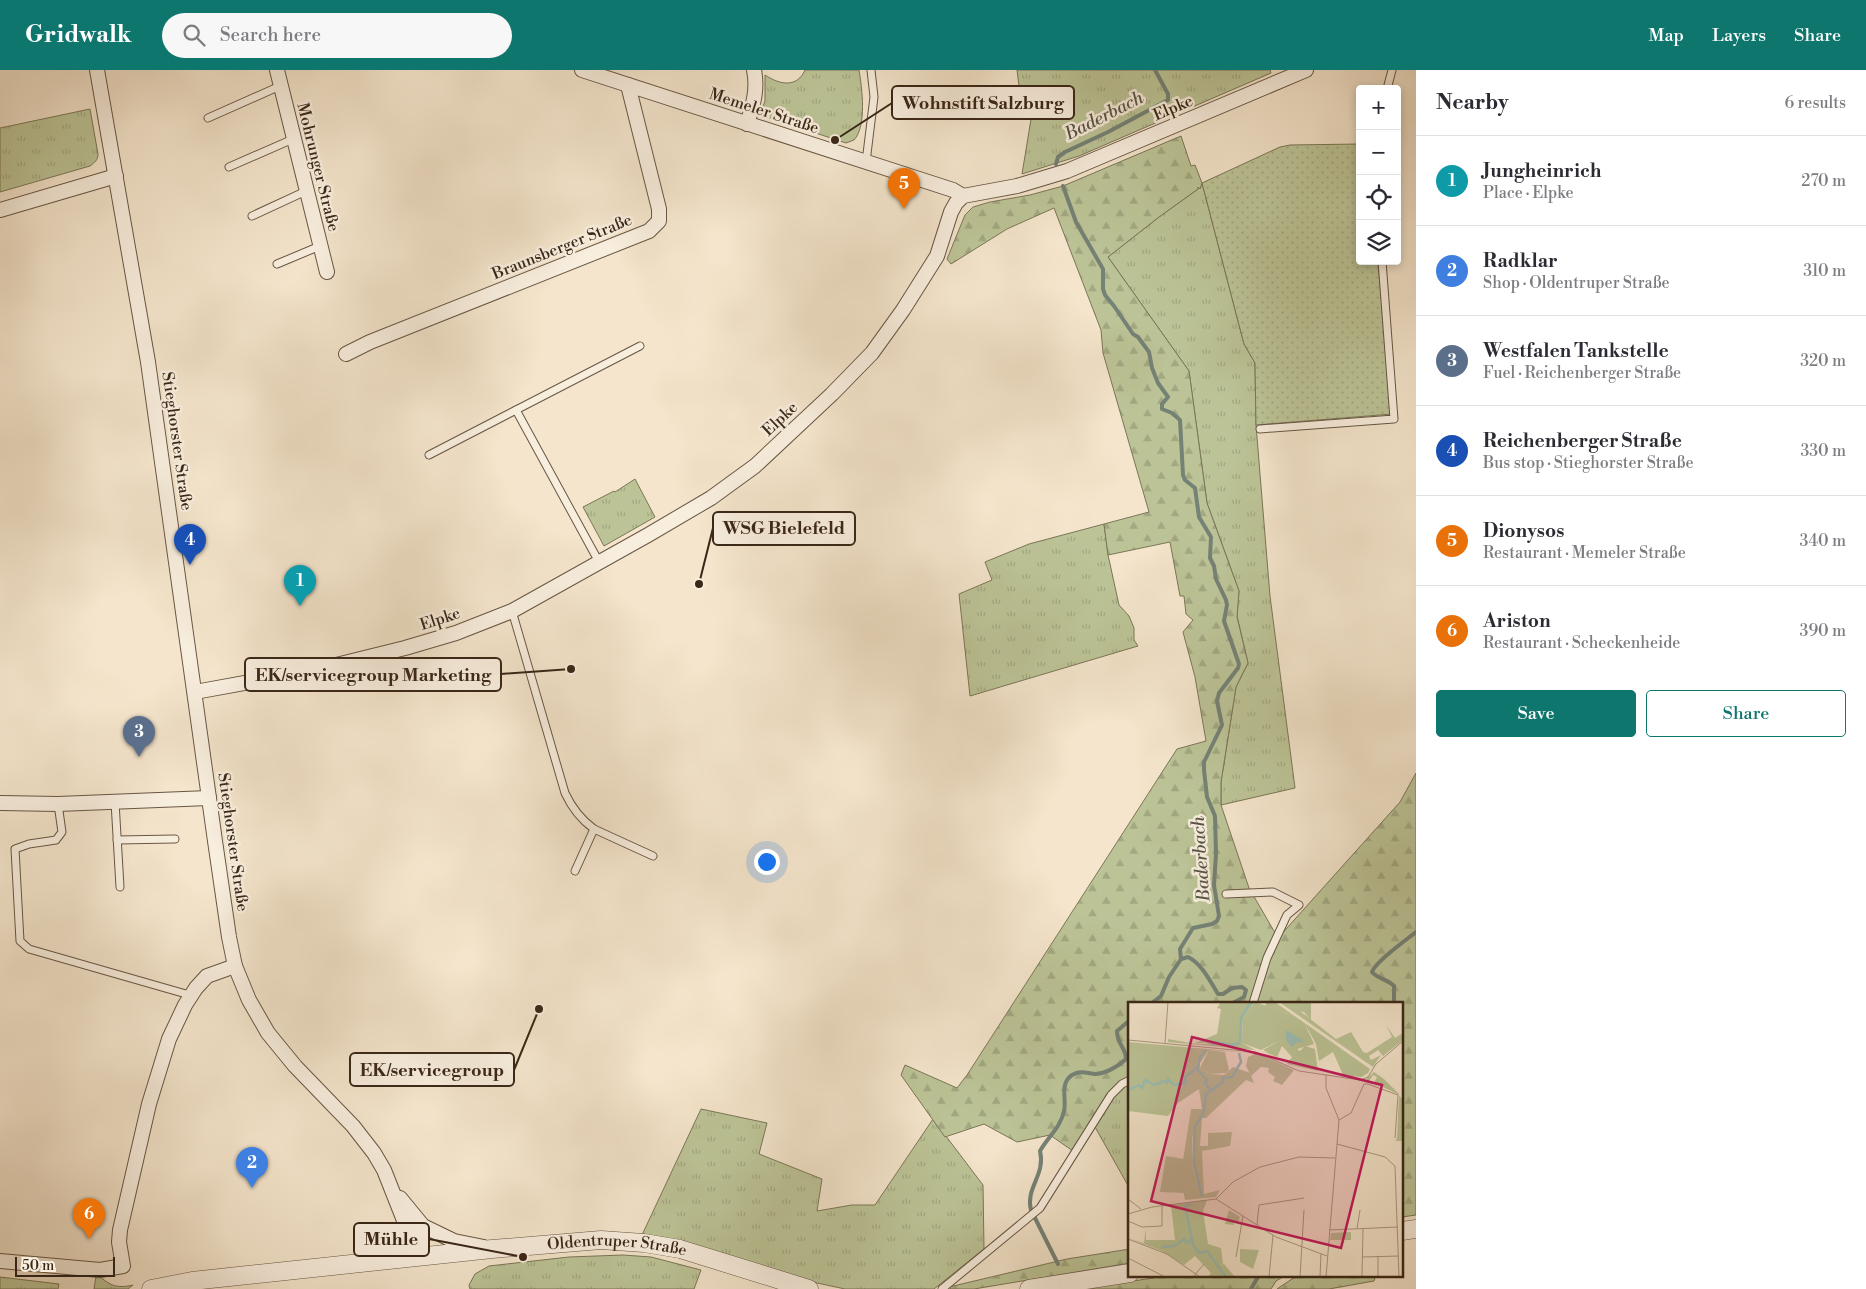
<!DOCTYPE html>
<html lang="en">
<head>
<meta charset="utf-8">
<style>
	body { margin:0; font-family:"Libre Bodoni",serif; background:#f7f7f7; color:#2b2b33 }
	.controls { position:absolute; right:15px; top:15px; display:grid; overflow:hidden; border-radius:5px; box-shadow:0 2px 8px #0003 }
	.controls button { width:45px; height:45px; display:grid; place-items:center; padding:0; border:0; border-bottom:1px solid #e1e1e2; background:#fff; color:#2b2b33; font:25px sans-serif }
	.scale { position:absolute; left:15px; bottom:12px; width:100px; box-sizing:border-box; padding-left:5px; border:2px solid #3a2717; border-top:0; font-size:14px; line-height:18px; white-space:nowrap; color:#3a2717; -webkit-text-stroke:4px #f8eede; paint-order:stroke }
	.you { position:absolute; left:766px; top:791px; width:18px; height:18px; margin:-12px; border:4px solid #fff; border-radius:50%; background:#1a73e8; box-shadow:0 0 0 8px #1a73e833 }
	.badge { display:grid; place-items:center; width:32px; height:32px; border-radius:50%; background:#0f766e; color:#fff; font-size:16px; font-weight:700 }
	.pin { position:absolute; translate:-50% -41px; filter:drop-shadow(0 1px 2px #0008) }
	.pin::after { content:''; position:absolute; top:26px; width:18px; height:15px; background:inherit; clip-path:polygon(0 0,100% 0,50% 100%) }
	.list { margin:0; padding:0; list-style:none }
	h2 { display:flex; justify-content:space-between; align-items:center; height:65px; margin:0; padding:0 20px; font-size:21px }
	h2 small { font-size:16px; font-weight:400; color:#7c7c81 }
	.list li { display:grid; grid-template-columns:32px 1fr auto; gap:15px; align-items:center; box-sizing:border-box; height:90px; padding:0 20px; border-top:1px solid #e1e1e2 }
	.list b { display:block; font-size:19px; white-space:nowrap }
	.list p { margin:0; font-size:16px; white-space:nowrap; color:#7c7c81 }
	.list em { font-size:16px; font-style:normal; color:#7c7c81 }
	.actions { display:flex; gap:10px; padding:15px 20px }
	.actions a { flex:1; padding:11px 0; border:1px solid #0f766e; border-radius:5px; text-align:center; font-size:18px; color:#0f766e }
	.actions .main { background:#0f766e; color:#fff }
	.icon { flex:none; width:28px; height:28px; fill:none; stroke:currentColor; stroke-width:2; stroke-linecap:round; stroke-linejoin:round }
	.map { position:relative; flex:none; width:1416px; height:1219px; overflow:hidden }
	header { display:flex; align-items:center; gap:30px; box-sizing:border-box; height:70px; padding:0 25px; background:#0f766e; color:#fff }
	header strong { font-size:24px }
	nav { display:flex; gap:28px; margin-inline-start:auto; font-size:18px }
	.search { width:350px; height:45px; background:#f7f7f7; display:flex; align-items:center; gap:12px; box-sizing:border-box; padding:0 18px; border-radius:28px; color:#7c7c81; font-size:19px }
	main { display:flex }
	aside { flex:1; background:#fff }
	.map>svg:first-child { display:block }
	.grass { fill:url(#grass-tufts); stroke:#7b7657 }
	.forest { fill:url(#forest-firs); stroke:#7b7657 }
	.garden { fill:url(#garden-dots); stroke:#7b7657 }
	.lines { fill:none; stroke-linecap:round; stroke-linejoin:round }
	.stream { stroke:#758276; stroke-width:4 }
	.service-casing { stroke:#685644; stroke-width:9 }
	.minor-casing { stroke:#685644; stroke-width:16 }
	.tertiary-casing { stroke:#685644; stroke-width:19 }
	.service { stroke:#f8eede; stroke-width:7 }
	.minor { stroke:#f8eede; stroke-width:14 }
	.tertiary { stroke:#f8eede; stroke-width:18 }
	.labels { text-anchor:middle; dominant-baseline:central; stroke-width:5; stroke-linejoin:round; paint-order:stroke }
	.street-label { font-size:16px; fill:#3a2717; stroke:#f8eede }
	.water-label { font-size:18px; font-style:italic; fill:#575546; stroke:#f8eede }
	.inset-river { fill:none; stroke:#9cbfb5; stroke-width:2.5 }
	.inset-road { fill:none; stroke:#aa9984; stroke-width:1 }
	.view { fill:#c2185b; fill-opacity:0.15; stroke:#c2185b; stroke-width:2.5 }
	.inset-edge { fill:none; stroke:#3a2717; stroke-width:2.5 }
	.leader { fill:none; stroke:#3a2717; stroke-width:2 }
	.callout-dot { fill:#3a2717; stroke:#f8eede; stroke-width:2 }
	.callout { fill:#f8eede; stroke:#3a2717; stroke-width:2 }
	.callout-label { font-size:18px; text-anchor:middle; font-weight:bold; fill:#3a2717 }
</style>
</head>
<body>
<header>
<strong>Gridwalk</strong>
<div class="search"><svg class="icon" aria-label="search" viewBox="0 0 24 24"><circle cx="10" cy="10" r="6"/><path d="M15 15l6 6"/></svg>Search here</div>
<nav><a>Map</a><a>Layers</a><a>Share</a></nav>
</header>
<main>
<div class="map">
<svg width="1416" height="1219" viewBox="0 0 1416 1219">
	<defs>
		<pattern id="grass-tufts" width="24" height="20" patternUnits="userSpaceOnUse" patternTransform="scale(1.25)"><rect width="24" height="20" fill="#bcc497"/><path d="M3 7l-1-3M5 7V3M7 7l1-3M15 17l-1-3M17 17v-4M19 17l1-3" fill="none" stroke="#a2a881"/></pattern>
		<pattern id="forest-firs" width="22" height="20" patternUnits="userSpaceOnUse" patternTransform="scale(1.25)"><rect width="22" height="20" fill="#bcc497"/><path d="M5 1l3.5 6h-7zM16 11l3.5 6h-7z" fill="#a2a881"/></pattern>
		<pattern id="garden-dots" width="8" height="8" patternUnits="userSpaceOnUse" patternTransform="scale(1.25)"><rect width="8" height="8" fill="#bcc497"/><path d="M2 2h.1M6 6h.1" fill="none" stroke="#a2a881" stroke-width="1.8" stroke-linecap="round"/></pattern>
	</defs>
	<rect width="100%" height="100%" fill="#f4e5cc"/>
	<filter id="stains"><feTurbulence type="fractalNoise" baseFrequency=".004" numOctaves="4"/><feColorMatrix values="0 0 0 0 .2 0 0 0 0 .09 0 0 0 0 .02 0 0 0 .5 -.17"/></filter>
	<radialGradient id="worn" r=".72"><stop offset=".6" stop-color="#630" stop-opacity="0"/><stop offset="1" stop-color="#630" stop-opacity=".3"/></radialGradient>
	<g class="grass">
		<path d="M805 0H859C862 18 867 56 854 70L846 73 767 47 762 39 765 31V5C780 15 797 18 805 0Z"/>
		<polygon points="1017,0 1270,0 1271,3 1079,86 1022,104 1036,19 1019,16"/>
		<path d="M90 39 98 84C98 90 95 92 90 96L0 122V58Z"/>
		<polygon points="1202,113 1244,274 1255,293 1256,355 1270,526 1295,718 1221,735 1221,712 1236,617 1248,593 1237,546 1239,521 1207,433 1189,301 1108,187 1159,147 1198,119 1199,116 1200,118"/>
		<polygon points="635,409 655,447 604,476 583,437 614,421 615,422"/>
		<polygon points="1104,454 1108,485 1119,535 1129,546 1134,558 1134,570 1138,576 970,626 959,524 992,510 985,492 1029,474"/>
		<polygon points="1130,1012 1130,1119 1095,1057 1114,1026"/>
		<polygon points="701,1039 767,1053 759,1084 822,1109 817,1141 852,1135 875,1135 933,1049 983,1115 984,1179 934,1219 845,1219 808,1211 687,1173 662,1167 642,1165"/>
		<polygon points="623,1185 651,1187 701,1200 694,1219 470,1219 469,1215 475,1204 489,1196 569,1187"/>
		<path d="M96 1206C102 1207 102 1209 107 1212 115 1218 125 1217 133 1215L128 1219H94Z"/>
		<polygon points="0,1207 59,1214 58,1219 0,1219"/>
	</g>
	<g class="forest">
		<path d="M1181 66 1191 96 1195 95 1202 113 1200 119 1198 117V119L1159 147 1108 187 1189 301 1207 433 1239 521 1237 547 1248 593 1236 617 1221 712V735L1249 818 1278 868 1400 732 1416 703V1145L1402 1147V933H1130V1006C1107 1016 1086 1059 1073 1081L1050 1065 1017 1072 984 1054 945 1067 901 1005 905 995 957 1018 967 1005 1177 679 1206 671 1195 607 1183 562 1193 550 1186 544 1184 526H1180L1170 472 1108 485 1104 454 1149 442 1103 283 1101 260 1054 138 1007 159 951 194 947 189 965 145 973 137 990 132 1030 125 1063 116Z"/>
		<polygon points="1130,1179 1130,1193 974,1219 951,1219 949,1217 1067,1189"/>
		<polygon points="1173,1205 1286,1205 1276,1211 1271,1219 1080,1219"/>
		<polygon points="1300,1205 1376,1205 1374,1211 1329,1219 1277,1219 1292,1209"/>
	</g>
	<polygon class="garden" points="1360,74 1360,191 1378,191 1392,344 1256,355 1255,293 1244,274 1202,113 1280,77 1290,75"/>
	<g class="lines">
		<g class="stream">
			<polyline points="1056,94 1058,87 1065,82 1108,62 1168,30 1168,24 1155,0"/>
			<polyline points="1063,116 1076,152 1103,199 1103,219 1105,225 1114,236 1133,264 1138,267 1149,282 1152,298 1158,313 1168,327 1162,334 1162,339 1172,343 1180,350 1183,405 1185,410 1195,418 1199,447 1211,467 1210,488 1214,496 1216,509 1226,530 1227,535 1224,551 1239,594 1238,598 1219,623 1217,631 1222,655 1204,692 1204,700 1207,727 1215,746 1216,784 1214,815 1219,846 1217,851 1212,854 1193,858 1180,879 1181,889"/>
			<path d="M1181 889 1188 887C1202 894 1210 911 1218 924H1223L1232 918 1242 917 1246 920 1244 927 1233 933"/>
			<polyline points="1152,933 1161,926 1169,907 1181,889"/>
			<path d="M1394 933V916C1387 909 1378 909 1372 902 1375 892 1406 870 1416 862"/>
			<path d="M1058 1194 1031 1140C1025 1118 1046 1105 1040 1081 1047 1068 1061 1057 1064 1041 1067 1029 1059 1014 1072 1005 1080 1000 1087 1003 1095 1004 1105 1004 1119 996 1126 989 1126 977 1117 975 1117 961L1130 950"/>
			<polyline points="1251,1219 1259,1205"/>
		</g>
		<defs>
			<g id="service">
				<polyline points="1387,19 1392,0"/>
				<polyline points="208,48 280,16"/>
				<polyline points="866,92 874,27 871,0"/>
				<polyline points="229,97 293,69"/>
				<polyline points="252,146 306,121"/>
				<polyline points="277,194 320,176"/>
				<polyline points="1260,359 1394,349 1382,191"/>
				<polyline points="429,385 516,340"/>
				<polyline points="599,492 516,340 640,276"/>
				<path d="M512 541 565 723C572 738 580 749 594 759L653 786"/>
				<polyline points="115,732 120,817"/>
				<polyline points="58,734 62,762 56,770 29,774 15,779 20,871 29,879 186,924 190,927"/>
				<polyline points="117,770 175,769"/>
				<polyline points="575,801 594,759"/>
				<polyline points="1226,824 1273,822 1299,835 1287,845 1267,888 1253,933"/>
				<polyline points="942,1219 1040,1138 1111,1025 1122,1014 1130,1010"/>
			</g>
			<g id="minor">
				<polyline points="97,0 148,292 215,771 229,867 235,896 249,930 268,963 295,996 353,1056 374,1083 384,1100 405,1153 410,1187"/>
				<polyline points="277,0 327,202"/>
				<polyline points="582,0 953,120 963,126"/>
				<path d="M747 54C753 35 758 20 754 0"/>
				<polyline points="0,140 116,106"/>
				<polyline points="346,284 370,272 649,161 659,151 659,139 628,15"/>
				<polyline points="195,622 316,600 405,578 456,563 512,541 648,465 711,428 755,396 832,324 872,283 903,240 937,186 951,142 956,133 963,126 1017,116 1067,101 1306,0"/>
				<polyline points="0,733 58,734 209,728"/>
				<polyline points="400,1128 423,1156 454,1171 484,1177"/>
				<polyline points="0,1191 100,1200 123,1196 119,1172 120,1160 149,1034 169,969 185,935 196,918 207,906 235,896"/>
			</g>
			<g id="tertiary">
				<polyline points="1402,1161 1416,1159"/>
				<path id="s1" d="M151 1219 192 1211 492 1179 601 1170 644 1173 680 1179 809 1219"/>
				<polyline points="1029,1219 1130,1203"/>
			</g>
		</defs>
		<use href="#service" class="service-casing"/>
		<use href="#minor" class="minor-casing"/>
		<use href="#tertiary" class="tertiary-casing"/>
		<use href="#service" class="service"/>
		<use href="#minor" class="minor"/>
		<use href="#tertiary" class="tertiary"/>
	</g>
	<g class="labels">
		<g class="street-label">
			<text transform="translate(1173 38) rotate(-23)">Elpke</text>
			<text transform="translate(764 41) rotate(18)">Memeler Straße</text>
			<text transform="translate(318 97) rotate(76)">Mohrunger Straße</text>
			<text transform="translate(562 177) rotate(-22)">Braunsberger Straße</text>
			<text transform="translate(780 349) rotate(-43)">Elpke</text>
			<text transform="translate(177 371) rotate(82)">Stieghorster Straße</text>
			<text transform="translate(440 549) rotate(-18)">Elpke</text>
			<text transform="translate(233 772) rotate(82)">Stieghorster Straße</text>
			<text stroke="none"><textPath href="#s1" startOffset="469">Oldentruper Straße</textPath></text>
		</g>
		<g class="water-label">
			<text transform="translate(1104 46) rotate(-27)">Baderbach</text>
			<text transform="translate(1201 789) rotate(-94)">Baderbach</text>
		</g>
	</g>
	<g transform="translate(1128 932)">
		<rect width="275" height="275" fill="#f4e5cc"/>
		<path d="M127 0 166 14 151 3 242 67 240 71 233 75 215 73 205 50 191 59 188 42 176 20 186 42 169 47 172 49 177 44 187 47 190 69 159 62 164 55 154 44 149 55 134 49 141 51 135 48 152 38 133 48 114 41 115 17ZM151 0H170L172 9 208 37 223 30 235 50 239 51 264 35 258 23 267 36 275 31V38L255 54 250 48 241 54 243 58 253 53 245 65ZM81 48 97 50 101 68 98 71 82 72 72 66ZM129 51 166 68 154 83 145 79 147 75 140 70 141 66 133 65 123 74 118 64 120 55ZM246 70 256 77 272 93 246 81 249 75 245 73 240 81 236 79ZM271 94 275 97V139H267L269 137ZM63 107H74L64 135V166L71 184 56 191 54 165ZM104 130 102 144 80 148V131ZM79 198 75 209 80 242 93 246 95 262 92 264 96 262 107 275H80L83 271 67 254 56 263 34 249 0 236 16 241 18 226V238H47L43 203ZM101 208 112 215 110 220 105 219 106 223 97 222ZM223 230V238H202L203 231ZM112 247 131 248 125 267 112 260Z" fill="#bcc497"/>
		<path d="M93 0H127L115 17 114 41 127 48 40 40V37L62 41 77 42 82 41H67L89 32 93 7 89 6ZM170 0 183 1V19L176 10 171 9ZM0 40 126 51 81 48 72 61V66L82 72 96 73 105 65 122 71 126 81 118 78 78 116H74L72 144H81L80 148 74 149 76 192 92 188 88 195 57 198 56 193V190L71 184 64 166 65 125 74 107 71 87 50 101 40 114 0 109Z" fill="#bcc497"/>
		<path d="M139 0H147L166 14 137 4ZM38 154 56 157V191L32 190Z" fill="#bcc497"/>
		<path d="M158 28 175 38 174 41 169 40 164 45 158 38Z" fill="#9cbfb5"/>
		<path class="inset-river" d="M112 40 113 16 123 0M84 43 88 40 103 43 112 41M68 66 79 78 77 81 83 88M0 88 11 83 14 86 17 78 26 83 36 79 39 81 40 77 46 83 58 81 57 75 70 65 72 55 78 48M74 195 66 160 67 125 75 112 78 92 95 80V76L104 75 113 60 111 51M64 202 57 204 65 243 71 251 79 249 98 275M33 245 46 244 56 237 59 241 63 238"/>
		<path class="inset-road" d="M0 38 128 50 171 69 232 78 240 75 248 62 275 39M37 41 40 0M198 73V86L211 118 198 275M211 118 223 111 236 82H240L270 93 267 136M209 142 257 155 267 164 271 275M0 197 13 207M88 197 105 180 132 165 171 155 207 156M88 197 148 235 199 254M0 212 24 205 88 197M0 219 14 225 34 224V203M129 223 131 203 176 196M229 227 232 208M201 228 270 225M0 237 39 252 72 275M108 255 115 214M234 255 271 254M250 255V275M0 256 37 275M65 275 76 262M141 275 145 233M172 275 176 208M192 275 193 252M234 275 235 227"/>
		<path class="view" d="M64 35 254 83 213 246 23 199Z"/>
		<rect width="275" height="275" class="inset-edge"/>
	</g>
	<path class="leader" d="M835 70L892 33M699 514L713 458M571 599L501 604M539 939L514 1000M523 1187L429 1169"/>
	<g class="callout-dot">
		<circle cx="835" cy="70" r="5"/>
		<circle cx="699" cy="514" r="5"/>
		<circle cx="571" cy="599" r="5"/>
		<circle cx="539" cy="939" r="5"/>
		<circle cx="523" cy="1187" r="5"/>
	</g>
	<g class="callout">
		<rect x="892" y="16" width="182" height="33" rx="5"/>
		<rect x="713" y="442" width="142" height="33" rx="5"/>
		<rect x="245" y="588" width="256" height="33" rx="5"/>
		<rect x="350" y="983" width="164" height="33" rx="5"/>
		<rect x="354" y="1153" width="75" height="33" rx="5"/>
	</g>
	<g class="callout-label">
		<text x="983" y="39">Wohnstift Salzburg</text>
		<text x="784" y="464">WSG Bielefeld</text>
		<text x="373" y="611">EK/servicegroup Marketing</text>
		<text x="432" y="1006">EK/servicegroup</text>
		<text x="391" y="1175">Mühle</text>
	</g>
	<rect width="100%" height="100%" filter="url(#stains)"/>
	<rect width="100%" height="100%" fill="url(#worn)"/>
</svg>
<div class="controls">
<button>+</button>
<button>−</button>
<button><svg class="icon" aria-label="locate" viewBox="0 0 24 24"><circle cx="12" cy="12" r="6"/><path d="M12 2v4M12 18v4M2 12h4M18 12h4"/></svg></button>
<button><svg class="icon" aria-label="layers" viewBox="0 0 24 24"><path d="M12 4l9 5-9 5-9-5zM3 14l9 5 9-5"/></svg></button>
</div>
<div class="scale">50 m</div>
<div class="you"></div>
<div class="pin badge" style="left:300px;top:536px;background:#0f9aa8">1</div>
<div class="pin badge" style="left:252px;top:1118px;background:#3f7fe0">2</div>
<div class="pin badge" style="left:139px;top:687px;background:#5c6f8a">3</div>
<div class="pin badge" style="left:190px;top:495px;background:#1a4fb4">4</div>
<div class="pin badge" style="left:904px;top:139px;background:#e8710a">5</div>
<div class="pin badge" style="left:89px;top:1169px;background:#e8710a">6</div>
</div>
<aside>
<h2>Nearby<small>6 results</small></h2>
<ul class="list">
<li><span class="badge" style="background:#0f9aa8">1</span><div><b>Jungheinrich</b><p>Place · Elpke</p></div><em>270 m</em></li>
<li><span class="badge" style="background:#3f7fe0">2</span><div><b>Radklar</b><p>Shop · Oldentruper Straße</p></div><em>310 m</em></li>
<li><span class="badge" style="background:#5c6f8a">3</span><div><b>Westfalen Tankstelle</b><p>Fuel · Reichenberger Straße</p></div><em>320 m</em></li>
<li><span class="badge" style="background:#1a4fb4">4</span><div><b>Reichenberger Straße</b><p>Bus stop · Stieghorster Straße</p></div><em>330 m</em></li>
<li><span class="badge" style="background:#e8710a">5</span><div><b>Dionysos</b><p>Restaurant · Memeler Straße</p></div><em>340 m</em></li>
<li><span class="badge" style="background:#e8710a">6</span><div><b>Ariston</b><p>Restaurant · Scheckenheide</p></div><em>390 m</em></li>
</ul>
<div class="actions"><a class="main">Save</a><a>Share</a></div>
</aside>
</main>
</body>
</html>
